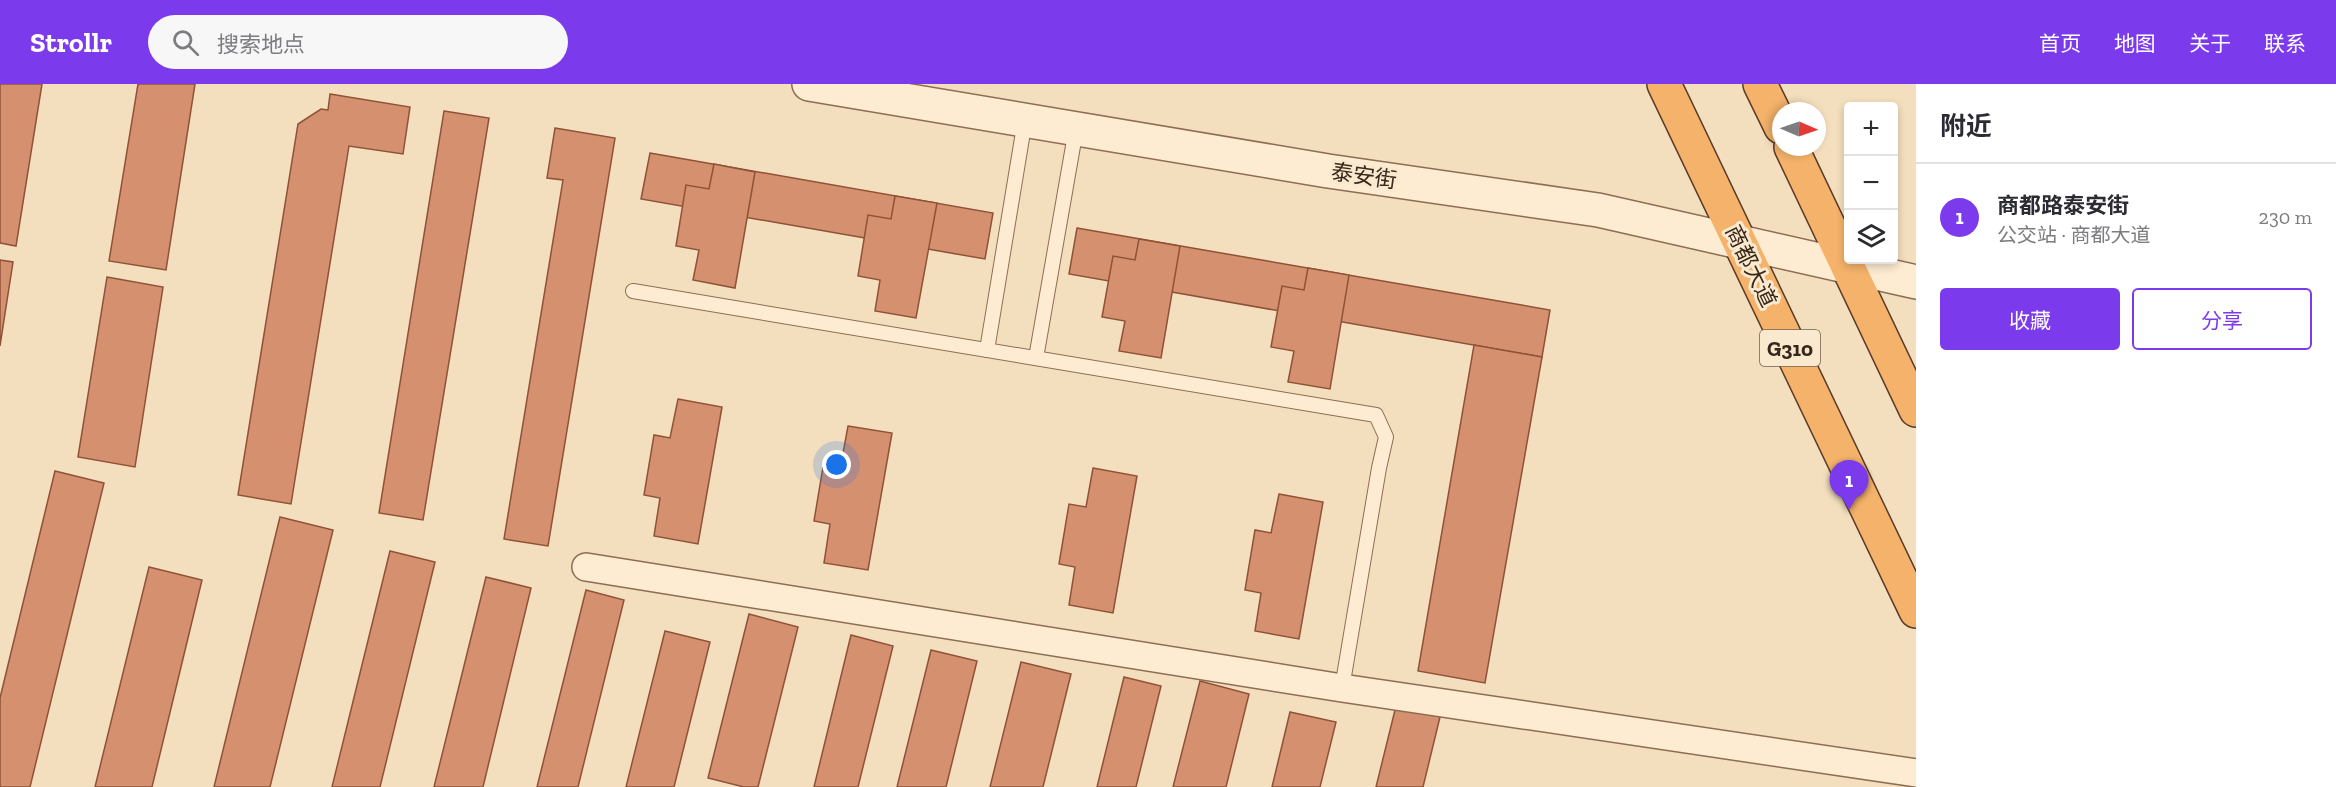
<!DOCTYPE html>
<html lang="zh">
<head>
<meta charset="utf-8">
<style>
	body { margin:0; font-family:"Zilla Slab","Noto Sans SC",serif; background:#f7f7f7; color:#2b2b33 }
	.controls { position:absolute; right:18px; top:18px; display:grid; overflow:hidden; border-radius:6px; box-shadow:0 3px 9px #0003 }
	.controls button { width:54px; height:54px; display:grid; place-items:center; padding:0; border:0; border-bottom:2px solid #e1e1e2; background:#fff; color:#2b2b33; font:30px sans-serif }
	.compass { position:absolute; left:1772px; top:18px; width:54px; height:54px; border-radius:50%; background:#fff; box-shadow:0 3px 9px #0003; rotate:92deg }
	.you { position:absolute; left:837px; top:381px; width:21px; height:21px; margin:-15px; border:4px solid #fff; border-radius:50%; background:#1a73e8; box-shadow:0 0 0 9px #1a73e833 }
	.badge { display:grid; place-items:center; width:39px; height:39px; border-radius:50%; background:#7c3aed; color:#fff; font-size:20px; font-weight:700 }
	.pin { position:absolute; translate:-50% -50px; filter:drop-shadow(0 2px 3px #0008) }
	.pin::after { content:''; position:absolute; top:32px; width:21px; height:18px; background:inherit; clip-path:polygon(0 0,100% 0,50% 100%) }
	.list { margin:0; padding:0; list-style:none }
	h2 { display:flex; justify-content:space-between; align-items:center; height:78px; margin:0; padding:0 24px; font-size:26px }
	h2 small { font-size:20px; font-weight:400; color:#7c7c81 }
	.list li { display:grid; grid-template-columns:39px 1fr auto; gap:18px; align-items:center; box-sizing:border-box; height:108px; padding:0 24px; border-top:2px solid #e1e1e2 }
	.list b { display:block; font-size:22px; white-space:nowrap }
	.list p { margin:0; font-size:20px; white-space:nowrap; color:#7c7c81 }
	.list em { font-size:20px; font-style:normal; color:#7c7c81 }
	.actions { display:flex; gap:12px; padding:18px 24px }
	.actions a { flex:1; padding:14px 0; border:2px solid #7c3aed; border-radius:6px; text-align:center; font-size:21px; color:#7c3aed }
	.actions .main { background:#7c3aed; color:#fff }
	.icon { flex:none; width:33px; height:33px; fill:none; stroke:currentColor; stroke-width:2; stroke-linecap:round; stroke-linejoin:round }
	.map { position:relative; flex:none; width:1916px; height:703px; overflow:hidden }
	header { display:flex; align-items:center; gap:36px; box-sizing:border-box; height:84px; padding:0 30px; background:#7c3aed; color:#fff }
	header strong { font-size:28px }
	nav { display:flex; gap:33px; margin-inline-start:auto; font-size:21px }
	.search { width:420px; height:54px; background:#f7f7f7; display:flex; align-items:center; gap:15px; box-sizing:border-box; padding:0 21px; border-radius:33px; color:#7c7c81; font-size:22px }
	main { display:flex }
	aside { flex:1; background:#fff }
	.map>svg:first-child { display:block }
	.building { fill:#d5906f; stroke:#8f5237; stroke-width:1.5 }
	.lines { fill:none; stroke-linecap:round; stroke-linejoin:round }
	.service-casing { stroke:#8d6d54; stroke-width:16 }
	.minor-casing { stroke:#8d6d54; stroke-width:30 }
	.tertiary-casing { stroke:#8d6d54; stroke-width:36 }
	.trunk-casing { stroke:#5a3b29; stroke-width:36 }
	.service { stroke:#fdecd1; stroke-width:14 }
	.minor { stroke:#fdecd1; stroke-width:27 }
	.tertiary { stroke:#fdecd1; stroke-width:33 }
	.trunk { stroke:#f4b26a; stroke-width:33 }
	.labels { text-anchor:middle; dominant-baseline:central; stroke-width:6; stroke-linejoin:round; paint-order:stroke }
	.shield { fill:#f9e9ce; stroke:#736151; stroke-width:1.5 }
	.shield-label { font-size:21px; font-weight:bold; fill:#3a271b }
	.street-label { font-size:22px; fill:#3a271b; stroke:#f9e9ce }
</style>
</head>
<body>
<header>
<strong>Strollr</strong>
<div class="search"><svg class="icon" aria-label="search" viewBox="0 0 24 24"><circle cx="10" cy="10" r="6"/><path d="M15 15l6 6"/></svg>搜索地点</div>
<nav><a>首页</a><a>地图</a><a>关于</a><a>联系</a></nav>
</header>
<main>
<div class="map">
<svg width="1916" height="703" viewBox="0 0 1916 703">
	<rect width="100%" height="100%" fill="#f3debd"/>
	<g class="building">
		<polygon points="0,0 42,0 16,162 0,159"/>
		<polygon points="138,0 195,0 166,186 109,177"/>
		<polygon points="330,10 410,23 403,70 349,62 291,420 238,411 298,40 321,25 328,26"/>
		<polygon points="444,27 489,34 423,436 379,429"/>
		<polygon points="555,44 615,54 548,462 504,455 563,96 547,94"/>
		<polygon points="650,69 993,129 985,175 641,115"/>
		<polygon points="714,80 755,88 735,204 693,196 699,166 676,162 686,101 709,105"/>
		<polygon points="895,112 937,119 916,234 875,227 880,196 858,192 868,131 891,135"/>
		<polygon points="1077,144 1550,226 1542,273 1069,190"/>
		<polygon points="1139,155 1180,162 1161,274 1119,267 1125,237 1102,233 1113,172 1135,176"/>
		<polygon points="0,176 13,178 0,262"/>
		<polygon points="1308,184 1349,191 1330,305 1288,298 1294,267 1271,263 1282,202 1304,206"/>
		<polygon points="107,193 163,203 135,383 78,373"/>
		<polygon points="1474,261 1542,273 1485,599 1418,587"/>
		<polygon points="678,315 722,323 698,460 654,452 660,414 644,411 654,351 670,354"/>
		<polygon points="848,342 892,349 868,486 824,479 830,440 814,437 824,377 841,380"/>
		<polygon points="1093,384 1137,392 1113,529 1069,521 1075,483 1059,480 1069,420 1086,423"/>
		<polygon points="55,387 104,399 30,703 0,703 0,614"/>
		<polygon points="1279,410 1323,418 1299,555 1255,547 1261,509 1245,506 1255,446 1271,449"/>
		<polygon points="280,433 333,446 270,703 214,703"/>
		<polygon points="390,467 435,478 380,703 332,703"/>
		<polygon points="149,483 202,496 152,703 95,703"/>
		<polygon points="486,493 531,504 483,703 434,703"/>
		<polygon points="586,506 624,516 578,703 537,703"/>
		<polygon points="749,530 798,543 758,703 744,703 708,694"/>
		<polygon points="665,547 710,558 674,703 626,703"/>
		<polygon points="851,551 893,562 858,703 814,703"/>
		<polygon points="931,566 977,577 946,703 897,703"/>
		<polygon points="1021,578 1071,590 1043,703 990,703"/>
		<polygon points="1124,593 1161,602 1136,703 1097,703"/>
		<polygon points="1200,597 1249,610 1226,703 1173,703"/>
		<polygon points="1396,622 1440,633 1423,703 1376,703"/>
		<polygon points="1290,628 1336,638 1320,703 1272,703"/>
	</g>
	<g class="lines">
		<defs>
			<g id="service">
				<polyline points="633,207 1376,331 1386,353 1379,384 1342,604"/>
				<polyline points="987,266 1025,36"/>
				<polyline points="1036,274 1076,45"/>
			</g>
			<polyline id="minor" points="586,483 1342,604 1916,689"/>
			<polyline id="tertiary" points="809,0 1328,87 1598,126 1916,198"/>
			<g id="trunk">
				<polyline points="1664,0 1916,527"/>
				<polyline points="1760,0 1781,43"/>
				<polyline points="1791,63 1916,326"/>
			</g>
		</defs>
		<use href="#service" class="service-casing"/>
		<use href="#minor" class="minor-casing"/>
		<use href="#tertiary" class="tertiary-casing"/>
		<use href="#trunk" class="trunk-casing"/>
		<use href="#service" class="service"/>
		<use href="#minor" class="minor"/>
		<use href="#tertiary" class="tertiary"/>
		<use href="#trunk" class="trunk"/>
	</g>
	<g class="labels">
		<rect class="shield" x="1760" y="246" width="60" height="36" rx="4.5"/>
		<g class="shield-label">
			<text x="1790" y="264">G310</text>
		</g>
		<g class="street-label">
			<text transform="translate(1364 92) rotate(8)">泰安街</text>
			<text transform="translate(1751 182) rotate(64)">商都大道</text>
		</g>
	</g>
</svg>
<div class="controls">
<button>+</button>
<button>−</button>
<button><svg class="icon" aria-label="layers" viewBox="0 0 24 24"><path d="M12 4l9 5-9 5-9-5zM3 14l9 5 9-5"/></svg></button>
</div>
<svg class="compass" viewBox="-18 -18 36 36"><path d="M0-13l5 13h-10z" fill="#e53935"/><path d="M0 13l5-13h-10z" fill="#7c7c81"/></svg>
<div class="you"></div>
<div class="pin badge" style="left:1849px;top:426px">1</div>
</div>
<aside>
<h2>附近<small></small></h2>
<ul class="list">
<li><span class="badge">1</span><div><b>商都路泰安街</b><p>公交站 · 商都大道</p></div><em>230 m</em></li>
</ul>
<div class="actions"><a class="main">收藏</a><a>分享</a></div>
</aside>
</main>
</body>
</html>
